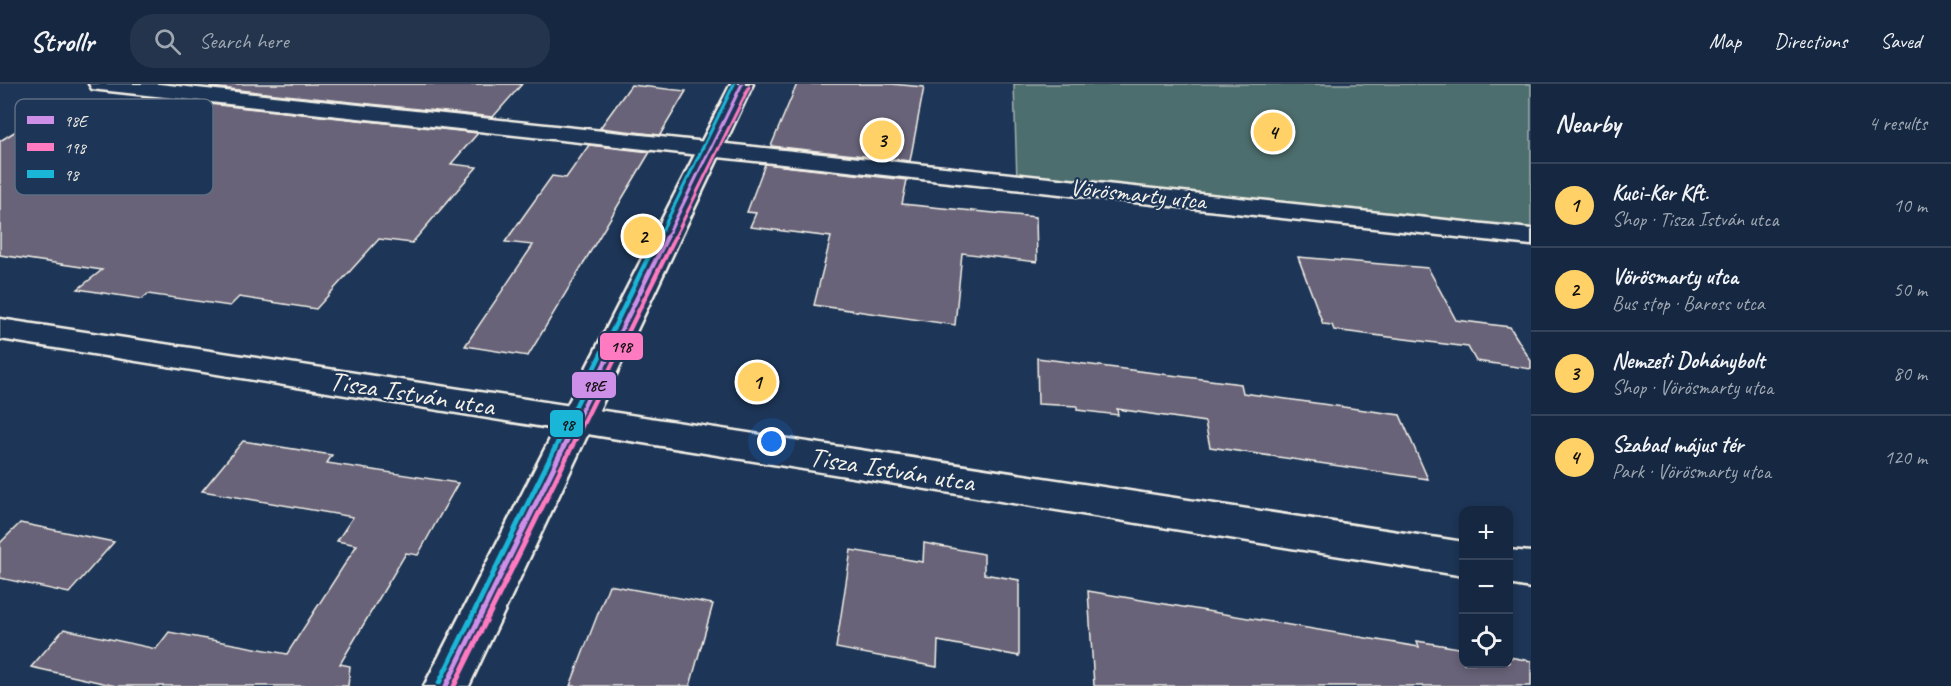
<!DOCTYPE html>
<html lang="en">
<head>
<meta charset="utf-8">
<style>
	body { margin:0; font-family:Caveat,sans-serif; background:#23344c; color:#f1f3f6 }
	.controls { position:absolute; right:18px; bottom:18px; display:grid; overflow:hidden; border-radius:12px; box-shadow:0 3px 9px #0003 }
	.controls button { width:54px; height:54px; display:grid; place-items:center; padding:0; border:0; border-bottom:2px solid #35445a; background:#162841; color:#f1f3f6; font:30px sans-serif }
	.you { position:absolute; left:772px; top:358px; width:21px; height:21px; margin:-15px; border:4px solid #fff; border-radius:50%; background:#1a73e8; box-shadow:0 0 0 9px #1a73e833 }
	.badge { display:grid; place-items:center; width:39px; height:39px; border-radius:50%; background:#ffd166; color:#111; font-size:20px; font-weight:700 }
	.pin { position:absolute; translate:-50% -50%; border:3px solid #fff; box-shadow:0 2px 6px #0006 }
	.list { margin:0; padding:0; list-style:none }
	h2 { display:flex; justify-content:space-between; align-items:center; height:78px; margin:0; padding:0 24px; font-size:26px }
	h2 small { font-size:20px; font-weight:400; color:#9ea6b1 }
	.list li { display:grid; grid-template-columns:39px 1fr auto; gap:18px; align-items:center; box-sizing:border-box; height:84px; padding:0 24px; border-top:2px solid #35445a }
	.list b { display:block; font-size:22px; white-space:nowrap }
	.list p { margin:0; font-size:20px; white-space:nowrap; color:#9ea6b1 }
	.list em { font-size:20px; font-style:normal; color:#9ea6b1 }
	.icon { flex:none; width:33px; height:33px; fill:none; stroke:currentColor; stroke-width:2; stroke-linecap:round; stroke-linejoin:round }
	.map { position:relative; flex:none; width:1531px; height:602px; overflow:hidden }
	header { display:flex; align-items:center; gap:36px; box-sizing:border-box; height:84px; padding:0 30px; background:#162841; border-bottom:2px solid #35445a }
	header strong { font-size:28px }
	nav { display:flex; gap:33px; margin-inline-start:auto; font-size:21px }
	.search { width:420px; height:54px; background:#23344c; display:flex; align-items:center; gap:15px; box-sizing:border-box; padding:0 21px; border-radius:24px; color:#9ea6b1; font-size:22px }
	main { display:flex }
	aside { flex:1; background:#162841 }
	.map>svg:first-child { display:block }
	.green { fill:#4e6e6e; stroke:#a1b0ab; stroke-width:1.5 }
	.building { fill:#696479; stroke:#f4f1e8; stroke-width:1.5 }
	.lines { fill:none; stroke-linecap:round; stroke-linejoin:round }
	.minor-casing { stroke:#f4f1e8; stroke-width:5 }
	.tertiary-casing { stroke:#f4f1e8; stroke-width:5 }
	.minor { fill:#1d3557; fill-rule:evenodd }
	.tertiary { fill:#1d3557; fill-rule:evenodd }
	.bus-1-far2-casing { stroke:#1d3557; stroke-width:6 }
	.bus-1-far1-casing { stroke:#1d3557; stroke-width:9 }
	.bus-1-casing { stroke:#1d3557; stroke-width:10 }
	.bus-2-far2-casing { stroke:#1d3557; stroke-width:6 }
	.bus-2-far1-casing { stroke:#1d3557; stroke-width:9 }
	.bus-2-casing { stroke:#1d3557; stroke-width:10 }
	.bus-3-far2-casing { stroke:#1d3557; stroke-width:6 }
	.bus-3-far1-casing { stroke:#1d3557; stroke-width:9 }
	.bus-3-casing { stroke:#1d3557; stroke-width:10 }
	.bus-1-far2 { stroke:#ce8fe9; stroke-width:3 }
	.bus-1-far1 { stroke:#ce8fe9; stroke-width:4.5 }
	.bus-1 { stroke:#ce8fe9; stroke-width:5 }
	.bus-2-far2 { stroke:#fe7ac1; stroke-width:3 }
	.bus-2-far1 { stroke:#fe7ac1; stroke-width:4.5 }
	.bus-2 { stroke:#fe7ac1; stroke-width:5 }
	.bus-3-far2 { stroke:#1ab6d8; stroke-width:3 }
	.bus-3-far1 { stroke:#1ab6d8; stroke-width:4.5 }
	.bus-3 { stroke:#1ab6d8; stroke-width:5 }
	.labels { text-anchor:middle; dominant-baseline:central; stroke-width:4.5; stroke-linejoin:round; paint-order:stroke }
	.far-street-label { font-size:24px; fill:#f4f1e8; stroke:#1d3557 }
	.street-label { font-size:28px; fill:#f4f1e8; stroke:#1d3557 }
	.key { fill:#1d3557; stroke:#5e6d82; stroke-width:1.5 }
	.key-label { font-size:16px; fill:#f4f1e8 }
	.line-badge { stroke:#1d3557; stroke-width:2 }
	.pale-badge-label { font-size:16px; text-anchor:middle; font-weight:bold; fill:#111 }
</style>
</head>
<body>
<header>
<strong>Strollr</strong>
<div class="search"><svg class="icon" aria-label="search" viewBox="0 0 24 24"><circle cx="10" cy="10" r="6"/><path d="M15 15l6 6"/></svg>Search here</div>
<nav><a>Map</a><a>Directions</a><a>Saved</a></nav>
</header>
<main>
<div class="map">
<svg width="1531" height="602" viewBox="0 0 1531 602">
	<rect width="100%" height="100%" fill="#1d3557"/>
	<filter id="ink" filterUnits="userSpaceOnUse"><feTurbulence type="fractalNoise" baseFrequency=".0167" numOctaves="2"/><feDisplacementMap in="SourceGraphic" scale="12" xChannelSelector="R" yChannelSelector="G"/><feConvolveMatrix kernelMatrix="1 2 1 2 8 2 1 2 1" color-interpolation-filters="sRGB"/></filter>
	<g filter="url(#ink)">
		<polygon class="green" points="1014,0 1531,0 1531,153 1017,97"/>
		<g class="building">
			<polygon points="210,0 522,0 493,33 210,3"/>
			<polygon points="797,0 891,0 924,3 910,77 771,62"/>
			<polygon points="631,1 686,7 660,51 600,44"/>
			<polygon points="209,20 478,49 451,80 477,83 412,159 379,155 316,225 239,213 230,222 148,210 142,215 78,205 102,186 0,171 0,57 51,25 208,43"/>
			<polygon points="589,61 650,68 528,272 465,262 533,161 505,158 552,92 566,94"/>
			<polygon points="765,80 907,96 902,120 1036,133 1037,178 962,169 955,241 814,221 831,153 750,143 756,129 747,128"/>
			<polygon points="1298,173 1428,184 1456,236 1510,243 1531,277 1531,285 1476,277 1468,263 1334,246 1332,241 1323,240"/>
			<polygon points="1037,274 1241,300 1243,309 1400,331 1428,395 1210,363 1205,338 1117,325 1118,331 1077,326 1077,322 1038,320"/>
			<polygon points="243,357 332,371 327,379 458,399 418,471 406,469 340,580 350,582 348,602 116,602 31,583 64,545 156,565 169,548 287,570 357,461 337,457 353,433 202,407"/>
			<polygon points="20,439 114,458 69,509 0,494 0,459"/>
			<polygon points="924,459 984,470 984,490 1019,496 1019,572 938,557 937,583 836,564 851,466 923,478"/>
			<polygon points="609,501 713,520 690,602 570,602"/>
			<polygon points="1088,507 1419,563 1417,557 1464,565 1464,579 1509,579 1509,573 1531,577 1531,602 1094,602"/>
		</g>
		<g class="lines">
			<defs>
				<g id="minor">
					<polygon points="89,0 159,0 1531,145 1531,161 100,6 92,5"/>
					<polygon points="0,235 1464,458 1464,492 0,255"/>
					<polygon points="1508,466 1531,468 1531,504 1508,500"/>
				</g>
				<polygon id="tertiary" points="731,0 753,0 469,602 424,602"/>
			</defs>
			<use href="#minor" class="minor-casing"/>
			<use href="#tertiary" class="tertiary-casing"/>
			<use href="#minor" class="minor"/>
			<use href="#tertiary" class="tertiary"/>
			<defs>
				<polyline id="bus-1-far2" points="666,155 742,0"/>
				<polyline id="bus-1-far1" points="569,352 667,153"/>
				<polyline id="bus-1" points="446,602 570,350"/>
				<polyline id="bus-2-far2" points="674,155 749,3"/>
				<polyline id="bus-2-far1" points="577,352 675,153"/>
				<polyline id="bus-2" points="454,602 578,350"/>
				<polyline id="bus-3-far2" points="658,155 734,0"/>
				<polyline id="bus-3-far1" points="561,352 658,153"/>
				<polyline id="bus-3" points="439,599 562,350"/>
			</defs>
			<use href="#bus-1-far2" class="bus-1-far2-casing"/>
			<use href="#bus-1-far1" class="bus-1-far1-casing"/>
			<use href="#bus-1" class="bus-1-casing"/>
			<use href="#bus-2-far2" class="bus-2-far2-casing"/>
			<use href="#bus-2-far1" class="bus-2-far1-casing"/>
			<use href="#bus-2" class="bus-2-casing"/>
			<use href="#bus-3-far2" class="bus-3-far2-casing"/>
			<use href="#bus-3-far1" class="bus-3-far1-casing"/>
			<use href="#bus-3" class="bus-3-casing"/>
			<use href="#bus-1-far2" class="bus-1-far2"/>
			<use href="#bus-1-far1" class="bus-1-far1"/>
			<use href="#bus-1" class="bus-1"/>
			<use href="#bus-2-far2" class="bus-2-far2"/>
			<use href="#bus-2-far1" class="bus-2-far1"/>
			<use href="#bus-2" class="bus-2"/>
			<use href="#bus-3-far2" class="bus-3-far2"/>
			<use href="#bus-3-far1" class="bus-3-far1"/>
			<use href="#bus-3" class="bus-3"/>
		</g>
	</g>
	<g class="labels">
		<g class="far-street-label">
			<text transform="translate(1138 110) rotate(6)">Vörösmarty utca</text>
		</g>
		<g class="street-label">
			<text transform="translate(412 309) rotate(9)">Tisza István utca</text>
			<text transform="translate(892 385) rotate(9)">Tisza István utca</text>
		</g>
	</g>
	<rect x="15" y="15" width="198" height="96" rx="9" class="key"/>
	<rect x="27" y="32" width="27" height="8" fill="#ce8fe9"/>
	<rect x="27" y="59" width="27" height="8" fill="#fe7ac1"/>
	<rect x="27" y="86" width="27" height="8" fill="#1ab6d8"/>
	<g class="key-label">
		<text x="64" y="42">98E</text>
		<text x="64" y="69">198</text>
		<text x="64" y="96">98</text>
	</g>
	<g class="line-badge">
		<rect x="599" y="248" width="45" height="29" rx="6" fill="#fe7ac1"/>
		<rect x="571" y="287" width="46" height="28" rx="6" fill="#ce8fe9"/>
		<rect x="549" y="325" width="35" height="29" rx="6" fill="#1ab6d8"/>
	</g>
	<g class="pale-badge-label">
		<text x="621" y="268">198</text>
		<text x="594" y="307">98E</text>
		<text x="567" y="346">98</text>
	</g>
</svg>
<div class="controls">
<button>+</button>
<button>−</button>
<button><svg class="icon" aria-label="locate" viewBox="0 0 24 24"><circle cx="12" cy="12" r="6"/><path d="M12 2v4M12 18v4M2 12h4M18 12h4"/></svg></button>
</div>
<div class="you"></div>
<div class="pin badge" style="left:757px;top:298px">1</div>
<div class="pin badge" style="left:643px;top:152px">2</div>
<div class="pin badge" style="left:882px;top:56px">3</div>
<div class="pin badge" style="left:1273px;top:48px">4</div>
</div>
<aside>
<h2>Nearby<small>4 results</small></h2>
<ul class="list">
<li><span class="badge">1</span><div><b>Kuci-Ker Kft.</b><p>Shop · Tisza István utca</p></div><em>10 m</em></li>
<li><span class="badge">2</span><div><b>Vörösmarty utca</b><p>Bus stop · Baross utca</p></div><em>50 m</em></li>
<li><span class="badge">3</span><div><b>Nemzeti Dohánybolt</b><p>Shop · Vörösmarty utca</p></div><em>80 m</em></li>
<li><span class="badge">4</span><div><b>Szabad május tér</b><p>Park · Vörösmarty utca</p></div><em>120 m</em></li>
</ul>
</aside>
</main>
</body>
</html>
